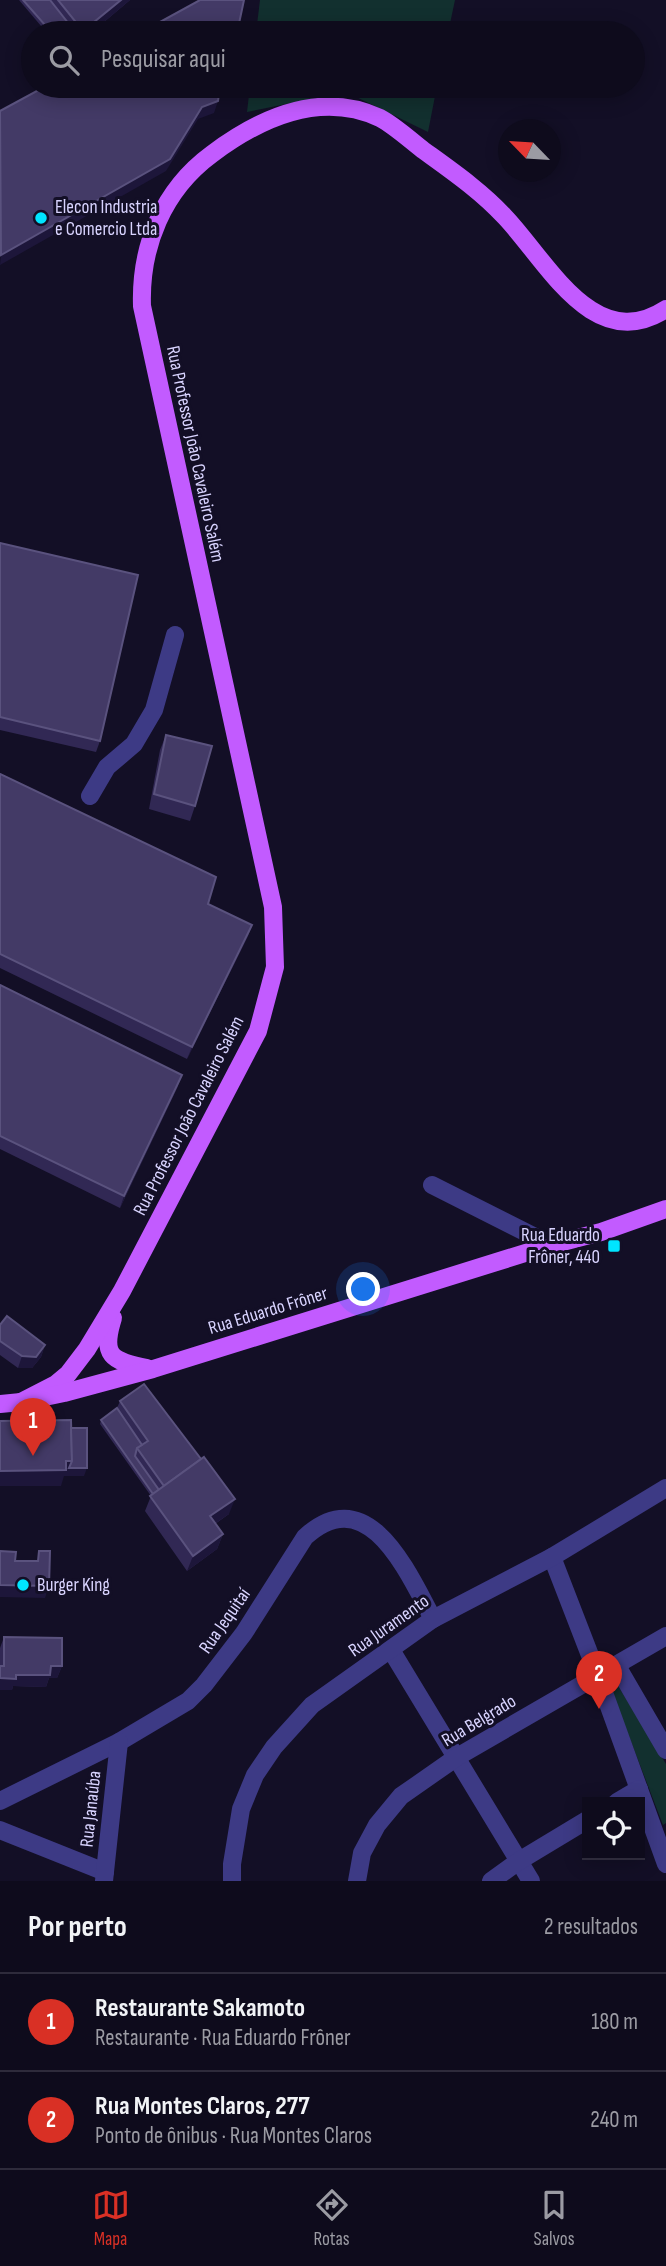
<!DOCTYPE html>
<html lang="pt">
<head>
<meta charset="utf-8">
<style>
	body { margin:0; font-family:"Sofia Sans Condensed",sans-serif; background:#171425; color:#f1f3f6 }
	.controls { position:absolute; right:21px; bottom:21px; display:grid; overflow:hidden; border-radius:0px; box-shadow:0 4px 18px #0003 }
	.controls button { width:63px; height:63px; display:grid; place-items:center; padding:0; border:0; border-bottom:2px solid #2e2b3b; background:#0e0b1c; color:#f1f3f6; font:35px sans-serif }
	.compass { position:absolute; left:498px; top:119px; width:63px; height:63px; border-radius:50%; background:#0e0b1c; box-shadow:0 4px 18px #0003; rotate:295deg }
	.you { position:absolute; left:364px; top:1290px; width:24px; height:24px; margin:-18px; border:5px solid #fff; border-radius:50%; background:#1a73e8; box-shadow:0 0 0 10px #1a73e833 }
	.badge { display:grid; place-items:center; width:46px; height:46px; border-radius:50%; background:#d93025; color:#fff; font-size:23px; font-weight:700 }
	.pin { position:absolute; translate:-50% -58px; filter:drop-shadow(0 2px 4px #0008) }
	.pin::after { content:''; position:absolute; top:37px; width:24px; height:21px; background:inherit; clip-path:polygon(0 0,100% 0,50% 100%) }
	.list { margin:0; padding:0; list-style:none }
	h2 { display:flex; justify-content:space-between; align-items:center; height:91px; margin:0; padding:0 28px; font-size:30px }
	h2 small { font-size:23px; font-weight:400; color:#9b9ba3 }
	.list li { display:grid; grid-template-columns:46px 1fr auto; gap:21px; align-items:center; box-sizing:border-box; height:98px; padding:0 28px; border-top:2px solid #2e2b3b }
	.list b { display:block; font-size:26px; white-space:nowrap }
	.list p { margin:0; font-size:23px; white-space:nowrap; color:#9b9ba3 }
	.list em { font-size:23px; font-style:normal; color:#9b9ba3 }
	.icon { flex:none; width:38px; height:38px; fill:none; stroke:currentColor; stroke-width:2; stroke-linecap:round; stroke-linejoin:round }
	.map { position:relative; flex:none; width:666px; height:1881px; overflow:hidden }
	.search { position:absolute; background:#0e0b1c; box-shadow:0 4px 18px #0003; left:21px; right:21px; top:21px; height:77px; display:flex; align-items:center; gap:18px; box-sizing:border-box; padding:0 24px; border-radius:38px; color:#9b9ba3; font-size:26px }
	.sheet { height:287px; background:#0e0b1c }
	nav { display:flex; justify-content:space-around; align-items:center; box-sizing:border-box; height:98px; border-top:2px solid #2e2b3b; background:#0e0b1c; font-size:19px; color:#9b9ba3 }
	nav a { display:grid; justify-items:center; gap:4px }
	nav .on { color:#d93025 }
	.map>svg:first-child { display:block }
	.green { fill:#12302f }
	.lines { fill:none; stroke-linecap:round; stroke-linejoin:round }
	.minor { stroke:#3d3a85; stroke-width:18 }
	.major { stroke:#c25bff; stroke-width:18 }
	.wall { fill:#312854 }
	.shaded-wall { fill:#1d163a }
	.building { fill:#433a66; stroke:#5a527e; stroke-width:2 }
	.poi-dot { fill:#00e5ff; stroke:#130f26; stroke-width:2.5 }
	.labels { text-anchor:middle; dominant-baseline:central; stroke-width:6; stroke-linejoin:round; paint-order:stroke }
	.poi-label { font-size:19px; fill:#d9d4ff; stroke:#130f26; text-anchor:start }
	.street-label { font-size:19px; fill:#d9d4ff; stroke:#130f26 }
</style>
</head>
<body>
<div class="map">
<svg width="666" height="1881" viewBox="0 0 666 1881">
	<rect width="100%" height="100%" fill="#130f26"/>
	<g class="green">
		<polygon points="260,0 455,0 448,33 256,33"/>
		<polygon points="250,86 437,86 428,132 346,92 247,112"/>
		<polygon points="615,1681 666,1764 666,1823 663,1825 609,1684"/>
	</g>
	<g class="lines">
		<g class="minor">
			<polyline points="90,796 107,767 134,744 154,710 175,635"/>
			<polyline points="432,1185 551,1245"/>
			<polyline points="552,1557 598,1676 666,1864"/>
			<polyline points="391,1650 531,1881"/>
			<polyline points="617,1666 666,1750"/>
			<path d="M0 1801 119 1742 188 1701 204 1685 244 1633 305 1537C368 1479 408 1573 433 1619"/>
			<polyline points="617,1802 639,1789"/>
			<polyline points="0,1830 105,1872"/>
			<polyline points="104,1881 119,1742"/>
			<polyline points="232,1881 232,1864 241,1809 255,1775 274,1747 312,1705 433,1619 552,1557 666,1488"/>
			<polyline points="357,1881 362,1853 377,1825 401,1796 457,1757 666,1636"/>
			<polyline points="491,1881 519,1861 587,1820"/>
		</g>
		<g class="major">
			<path d="M113 1318C101 1356 111 1361 147 1368"/>
			<path d="M21 1402 56 1384 68 1374 87 1349 122 1291 258 1031 275 967 273 907 142 306C140 246 163 190 212 154 260 118 320 90 380 118 395 126 410 140 423 150 452 171 481 191 505 217 547 261 594 356 666 309"/>
			<polyline points="0,1404 21,1402 64,1393 153,1369 551,1245 601,1232 666,1209"/>
		</g>
	</g>
	<g class="wall">
		<polygon points="19,0 130,0 91,33 47,33"/>
		<polygon points="0,543 100,741 96,752 0,730"/>
		<polygon points="166,735 195,806 190,821 149,809 160,750"/>
		<polygon points="0,774 208,904 252,925 248,936 187,1059 0,968"/>
		<polygon points="0,985 178,1086 120,1208 0,1149"/>
		<polygon points="0,1325 45,1345 41,1357 32,1368 18,1368 0,1355"/>
		<polygon points="120,1401 229,1514 215,1524 223,1534 217,1549 187,1571 145,1511 151,1496 100,1424 101,1420 117,1408"/>
		<polygon points="4,1637 62,1666 57,1678 49,1678 46,1687 13,1686 12,1690 0,1690 0,1648"/>
	</g>
	<g class="shaded-wall">
		<polygon points="121,0 130,0 91,33 83,33 83,31"/>
		<polygon points="218,101 214,113 198,119 166,171 0,265 1,255 202,107"/>
		<polygon points="252,925 248,936 187,1059 192,1047"/>
		<polygon points="182,1075 178,1086 120,1208 124,1196"/>
		<polygon points="45,1345 41,1357 32,1368 18,1368 22,1356"/>
		<polygon points="66,1461 72,1461 87,1468 84,1476 64,1476 61,1486 0,1486 0,1471"/>
		<polygon points="235,1499 229,1514 204,1531 210,1516"/>
		<polygon points="223,1534 217,1549 187,1571 193,1556"/>
		<polygon points="0,1585 49,1586 45,1598 0,1597"/>
		<polygon points="51,1666 62,1666 57,1678 49,1678 46,1687 13,1686 12,1690 0,1690 0,1678"/>
	</g>
	<g class="building">
		<polygon points="23,0 50,0 76,33 52,33"/>
		<polygon points="58,0 121,0 83,31"/>
		<polygon points="200,0 244,0 237,33 140,33"/>
		<polygon points="46,86 219,86 220,87 218,101 202,107 170,159 1,255 0,111"/>
		<polygon points="0,543 138,575 100,741 0,717"/>
		<polygon points="166,735 212,746 195,806 154,794"/>
		<polygon points="0,774 216,877 208,904 252,925 192,1047 0,954"/>
		<polygon points="0,985 182,1075 124,1196 0,1136"/>
		<polygon points="7,1316 45,1345 36,1357 22,1356 0,1341 0,1325"/>
		<polygon points="144,1384 201,1459 164,1486 137,1448 148,1441 120,1401"/>
		<polygon points="117,1408 142,1445 137,1448 135,1456 159,1490 153,1494 101,1420"/>
		<polygon points="71,1420 72,1461 66,1461 66,1470 0,1471 0,1421"/>
		<polygon points="71,1428 87,1428 87,1468 69,1468 72,1461"/>
		<polygon points="204,1457 235,1499 210,1516 223,1534 193,1556 150,1496"/>
		<polygon points="0,1551 16,1552 15,1561 38,1561 39,1551 50,1551 49,1586 0,1585"/>
		<polygon points="4,1637 62,1638 62,1666 51,1666 50,1675 16,1675 16,1679 0,1678 0,1666 4,1666"/>
	</g>
	<g class="poi-dot">
		<circle cx="41" cy="218" r="7"/>
		<rect x="607" y="1239" width="14" height="14" rx="3.5"/>
		<circle cx="23" cy="1585" r="7"/>
	</g>
	<g class="labels">
		<g class="poi-label">
			<text x="55" y="207">Elecon Industria<tspan x="55" dy="22">e Comercio Ltda</tspan></text>
			<text x="600" y="1235" text-anchor="end">Rua Eduardo<tspan x="600" dy="22">Frôner, 440</tspan></text>
			<text x="37" y="1585">Burger King</text>
		</g>
		<g class="street-label">
			<text transform="translate(195 454) rotate(78)">Rua Professor João Cavaleiro Salém</text>
			<text transform="translate(189 1116) rotate(-63)">Rua Professor João Cavaleiro Salém</text>
			<text transform="translate(268 1311) rotate(-17)">Rua Eduardo Frôner</text>
			<text transform="translate(225 1621) rotate(-55)">Rua Jequitaí</text>
			<text transform="translate(389 1626) rotate(-35)">Rua Juramento</text>
			<text transform="translate(479 1721) rotate(-31)">Rua Belgrado</text>
			<text transform="translate(91 1809) rotate(-84)">Rua Janaúba</text>
		</g>
	</g>
</svg>
<div class="controls">
<button><svg class="icon" aria-label="locate" viewBox="0 0 24 24"><circle cx="12" cy="12" r="6"/><path d="M12 2v4M12 18v4M2 12h4M18 12h4"/></svg></button>
</div>
<svg class="compass" viewBox="-18 -18 36 36"><path d="M0-13l5 13h-10z" fill="#e53935"/><path d="M0 13l5-13h-10z" fill="#9b9ba3"/></svg>
<div class="you"></div>
<div class="pin badge" style="left:33px;top:1456px">1</div>
<div class="pin badge" style="left:599px;top:1709px">2</div>
<div class="search"><svg class="icon" aria-label="search" viewBox="0 0 24 24"><circle cx="10" cy="10" r="6"/><path d="M15 15l6 6"/></svg>Pesquisar aqui</div>
</div>
<section class="sheet">
<h2>Por perto<small>2 resultados</small></h2>
<ul class="list">
<li><span class="badge">1</span><div><b>Restaurante Sakamoto</b><p>Restaurante · Rua Eduardo Frôner</p></div><em>180 m</em></li>
<li><span class="badge">2</span><div><b>Rua Montes Claros, 277</b><p>Ponto de ônibus · Rua Montes Claros</p></div><em>240 m</em></li>
</ul>
</section>
<nav>
<a class="on"><svg class="icon" aria-label="map" viewBox="0 0 24 24"><path d="M3 6l6-2 6 2 6-2v14l-6 2-6-2-6 2zM9 4v14M15 6v14"/></svg>Mapa</a>
<a><svg class="icon" aria-label="directions" viewBox="0 0 24 24"><path d="M12 3l9 9-9 9-9-9zM9 14v-3h6M13 9l2 2-2 2"/></svg>Rotas</a>
<a><svg class="icon" aria-label="saved" viewBox="0 0 24 24"><path d="M7 4h10v16l-5-4-5 4z"/></svg>Salvos</a>
</nav>
</body>
</html>
